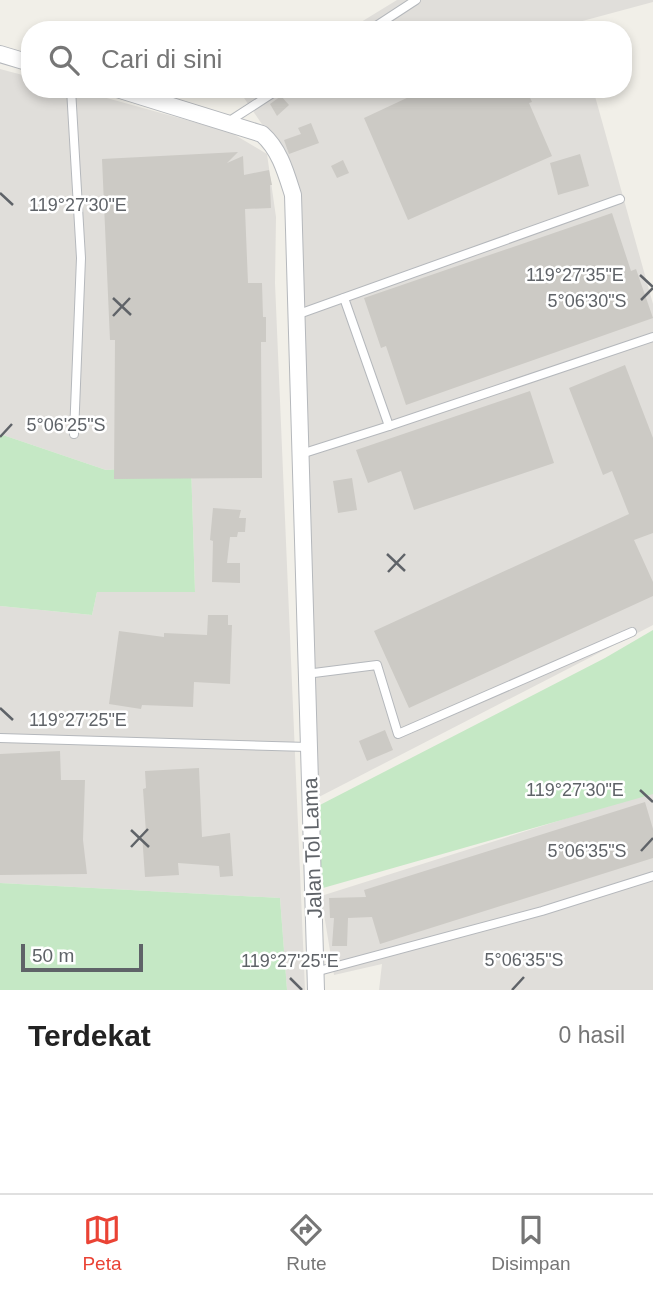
<!DOCTYPE html>
<html lang="id">
<head>
<meta charset="utf-8">
<style>
	body { margin:0; font-family:Arial,sans-serif; background:#f6f6f6; color:#222 }
	.scale { position:absolute; left:21px; bottom:18px; width:122px; box-sizing:border-box; padding-left:7px; border:4px solid #5f6368; border-top:0; font-size:19px; line-height:24px; white-space:nowrap; color:#5f6368; -webkit-text-stroke:5px #fff; paint-order:stroke }
	.list { margin:0; padding:0; list-style:none }
	h2 { display:flex; justify-content:space-between; align-items:center; height:91px; margin:0; padding:0 28px; font-size:30px }
	h2 small { font-size:23px; font-weight:400; color:#767676 }
	.icon { flex:none; width:38px; height:38px; fill:none; stroke:currentColor; stroke-width:2; stroke-linecap:round; stroke-linejoin:round }
	.map { position:relative; flex:none; width:653px; height:990px; overflow:hidden }
	.search { position:absolute; background:#fff; box-shadow:0 4px 10px #0003; left:21px; right:21px; top:21px; height:77px; display:flex; align-items:center; gap:18px; box-sizing:border-box; padding:0 24px; border-radius:28px; color:#767676; font-size:26px }
	.sheet { height:203px; background:#fff }
	nav { display:flex; justify-content:space-around; align-items:center; box-sizing:border-box; height:98px; border-top:2px solid #e0e0e0; background:#fff; font-size:19px; color:#767676 }
	nav a { display:grid; justify-items:center; gap:4px }
	nav .on { color:#ea4335 }
	.map>svg:first-child { display:block }
	.industrial { fill:#e0deda }
	.green { fill:#c5e8c5 }
	.building { fill:#cccac5 }
	.lines { fill:none; stroke-linecap:round; stroke-linejoin:round }
	.service-casing { stroke:#b5b8bc; stroke-width:10 }
	.minor-casing { stroke:#b5b8bc; stroke-width:18 }
	.service { stroke:#fff; stroke-width:8 }
	.minor { stroke:#fff; stroke-width:16 }
	.ticks { fill:none; stroke:#5f6368; stroke-width:2.5 }
	.labels { text-anchor:middle; dominant-baseline:central; stroke-width:5; stroke-linejoin:round; paint-order:stroke }
	.street-label { font-size:21px; fill:#5f6368; stroke:#fff }
	.ticks-label { font-size:18px; text-anchor:middle; fill:#5f6368; stroke:#fff; stroke-width:5; stroke-linejoin:round; paint-order:stroke }
</style>
</head>
<body>
<div class="map">
<svg width="653" height="990" viewBox="0 0 653 990">
	<rect width="100%" height="100%" fill="#f1efe8"/>
	<g class="industrial">
		<polygon points="397,0 653,0 653,2 575,23 577,30 348,30"/>
		<polygon points="0,69 30,77 30,89 74,89 230,132 267,154 276,217 275,283 305,990 287,990 280,898 0,883 0,606 92,615 97,592 195,591 191,464 106,470 0,434"/>
		<polygon points="252,89 593,89 653,304 653,625 313,800 289,164 242,95"/>
		<polygon points="653,791 653,990 379,990 382,964 334,975 321,896"/>
	</g>
	<g class="green">
		<polygon points="0,434 106,470 191,464 195,592 97,592 92,615 0,606"/>
		<polygon points="653,630 653,794 323,888 316,807 605,658"/>
		<polygon points="0,883 280,898 287,990 0,990"/>
	</g>
	<g class="building">
		<polygon points="426,89 526,89 532,102 529,103 552,156 408,220 364,118"/>
		<polygon points="281,96 289,105 277,116 270,104"/>
		<polygon points="311,123 319,143 289,154 284,140 301,134 298,128"/>
		<polygon points="238,152 227,163 243,156 244,175 269,170 272,185 270,185 271,208 245,209 248,283 262,283 263,317 266,317 266,342 261,342 262,478 114,479 115,340 110,340 102,159"/>
		<polygon points="580,154 589,186 558,195 550,163"/>
		<polygon points="343,160 349,173 337,178 331,166"/>
		<polygon points="612,213 631,271 636,269 653,318 406,405 386,346 381,348 364,298"/>
		<polygon points="625,365 653,438 653,533 634,540 653,582 653,596 409,708 374,631 629,514 612,471 603,475 569,388"/>
		<polygon points="530,391 554,463 414,510 401,471 368,483 356,450"/>
		<polygon points="352,478 357,510 338,513 333,481"/>
		<polygon points="213,508 241,510 239,518 246,518 245,532 238,532 237,537 230,537 227,563 240,563 240,583 212,582 213,541 210,540"/>
		<polygon points="208,615 228,615 228,625 232,625 230,684 194,682 193,707 142,705 141,709 109,704 119,631 164,637 164,633 207,635"/>
		<polygon points="385,730 393,750 367,761 359,741"/>
		<polygon points="60,751 61,780 85,780 83,840 87,874 0,875 0,754"/>
		<polygon points="199,768 202,837 230,833 233,876 220,877 219,866 178,863 179,875 145,877 142,834 146,833 143,789 146,788 145,771"/>
		<polygon points="645,802 653,829 653,858 380,944 372,917 348,918 347,946 332,946 334,918 330,918 329,898 366,897 364,890"/>
	</g>
	<g class="lines">
		<defs>
			<g id="service">
				<polyline points="370,30 416,0"/>
				<polyline points="71,89 81,258 74,434"/>
				<polyline points="228,122 279,89"/>
				<polyline points="344,298 389,426"/>
				<polyline points="296,315 620,199"/>
				<polyline points="301,454 389,426 653,337"/>
				<polyline points="306,674 377,665 398,734 632,632"/>
				<polyline points="0,738 308,747"/>
				<polyline points="315,972 542,911 653,876"/>
			</g>
			<g id="minor">
				<polyline points="0,54 30,63"/>
				<path d="M117 89 262 134C280 150 286 173 293 195L316 990"/>
			</g>
		</defs>
		<use href="#service" class="service-casing"/>
		<use href="#minor" class="minor-casing"/>
		<use href="#service" class="service"/>
		<use href="#minor" class="minor"/>
	</g>
	<path class="ticks" d="M0 193 13 205M640 275 653 287M113 298 131 315M641 300 653 288M113 316 130 298M0 437 12 424M387 554 405 571M388 572 405 554M0 708 13 720M640 790 653 802M131 830 149 847M131 847 148 829M641 851 653 838M290 978 302 990M512 990 524 977"/>
	<g class="labels">
		<g class="street-label">
			<text transform="translate(312 848) rotate(-92)">Jalan Tol Lama</text>
		</g>
	</g>
	<g class="ticks-label">
		<text x="78" y="211">119°27'30"E</text>
		<text x="575" y="281">119°27'35"E</text>
		<text x="587" y="307">5°06'30"S</text>
		<text x="66" y="431">5°06'25"S</text>
		<text x="78" y="726">119°27'25"E</text>
		<text x="575" y="796">119°27'30"E</text>
		<text x="587" y="857">5°06'35"S</text>
		<text x="524" y="966">5°06'35"S</text>
		<text x="290" y="967">119°27'25"E</text>
	</g>
</svg>
<div class="scale">50 m</div>
<div class="search"><svg class="icon" aria-label="search" viewBox="0 0 24 24"><circle cx="10" cy="10" r="6"/><path d="M15 15l6 6"/></svg>Cari di sini</div>
</div>
<section class="sheet">
<h2>Terdekat<small>0 hasil</small></h2>
<ul class="list">
</ul>
</section>
<nav>
<a class="on"><svg class="icon" aria-label="map" viewBox="0 0 24 24"><path d="M3 6l6-2 6 2 6-2v14l-6 2-6-2-6 2zM9 4v14M15 6v14"/></svg>Peta</a>
<a><svg class="icon" aria-label="directions" viewBox="0 0 24 24"><path d="M12 3l9 9-9 9-9-9zM9 14v-3h6M13 9l2 2-2 2"/></svg>Rute</a>
<a><svg class="icon" aria-label="saved" viewBox="0 0 24 24"><path d="M7 4h10v16l-5-4-5 4z"/></svg>Disimpan</a>
</nav>
</body>
</html>
